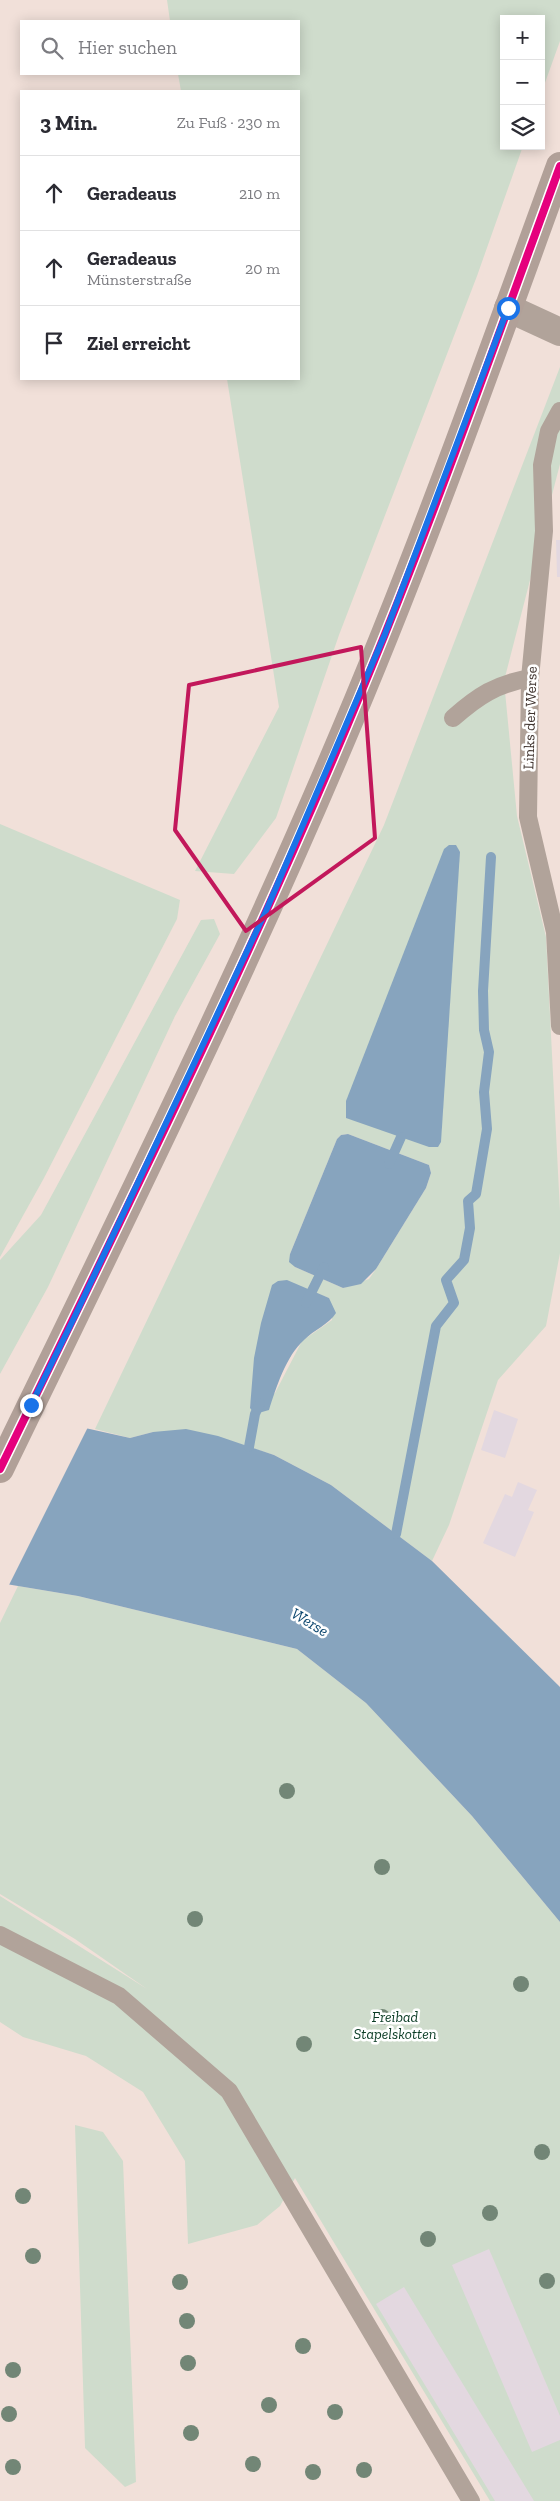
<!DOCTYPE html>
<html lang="de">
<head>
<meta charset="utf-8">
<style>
	body { margin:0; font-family:"Zilla Slab",serif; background:#f2f2f3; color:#2b2b33 }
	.controls { position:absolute; right:15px; top:15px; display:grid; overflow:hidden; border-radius:0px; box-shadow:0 2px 12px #0003 }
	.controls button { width:45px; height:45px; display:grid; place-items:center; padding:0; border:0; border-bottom:1px solid #e1e1e2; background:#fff; color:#2b2b33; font:25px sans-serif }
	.stop { position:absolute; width:15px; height:15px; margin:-11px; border:4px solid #1a73e8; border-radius:50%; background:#fff }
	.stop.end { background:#1a73e8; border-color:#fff; box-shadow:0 1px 5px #0008 }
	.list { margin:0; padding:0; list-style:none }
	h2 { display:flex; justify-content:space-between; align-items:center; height:65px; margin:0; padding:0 20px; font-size:21px }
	h2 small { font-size:16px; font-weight:400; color:#7c7c81 }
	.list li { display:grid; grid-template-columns:32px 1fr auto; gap:15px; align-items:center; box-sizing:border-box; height:75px; padding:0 20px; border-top:1px solid #e1e1e2 }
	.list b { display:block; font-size:19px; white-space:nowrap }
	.list p { margin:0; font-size:16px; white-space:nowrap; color:#7c7c81 }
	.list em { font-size:16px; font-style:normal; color:#7c7c81 }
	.icon { flex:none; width:28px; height:28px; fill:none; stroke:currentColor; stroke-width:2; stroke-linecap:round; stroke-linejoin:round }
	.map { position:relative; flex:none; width:560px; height:2501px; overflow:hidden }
	.search { position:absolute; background:#fff; box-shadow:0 2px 12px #0003; left:20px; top:20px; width:280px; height:55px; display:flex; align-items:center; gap:12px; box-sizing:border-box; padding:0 18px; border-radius:0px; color:#7c7c81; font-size:19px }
	.panel { position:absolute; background:#fff; box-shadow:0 2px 12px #0003; left:20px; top:90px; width:280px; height:290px; border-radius:0px }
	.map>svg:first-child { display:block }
	.green { fill:#cfdccc; fill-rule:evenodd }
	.water { fill:#87a4be }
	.pier { fill:#f1e0d9 }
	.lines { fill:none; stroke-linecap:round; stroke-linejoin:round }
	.stream { stroke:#87a4be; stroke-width:10 }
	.building { fill:#e3d8e0 }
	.service { stroke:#b1a39a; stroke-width:18 }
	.minor { stroke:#b1a39a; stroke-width:28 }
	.secondary { stroke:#b1a098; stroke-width:28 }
	.bus-1-casing { stroke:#fff; stroke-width:11 }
	.bus-1 { stroke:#e5007d; stroke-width:8 }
	.tree { fill:#728676 }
	.route { stroke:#1a73e8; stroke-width:6 }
	.marked { fill:none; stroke:#c2185b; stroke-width:4; stroke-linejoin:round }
	.labels { text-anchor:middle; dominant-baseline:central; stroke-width:5; stroke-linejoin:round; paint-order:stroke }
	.street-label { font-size:15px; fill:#40342f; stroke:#fff }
	.park-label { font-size:15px; font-style:italic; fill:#0a3c25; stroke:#fff }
	.water-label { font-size:16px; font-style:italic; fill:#0c476f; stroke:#fff }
</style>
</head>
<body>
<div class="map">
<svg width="560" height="2501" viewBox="0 0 560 2501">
	<rect width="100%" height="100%" fill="#f1e0d9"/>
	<g class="green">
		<polygon points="167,0 560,0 560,41 541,94 541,19 504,19 504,146 523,146 477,276 339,635 276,818 234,874 195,871 279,707 227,379 299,379 299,91 181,91 178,74 299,74 299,21 170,21"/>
		<path d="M560 367V464L504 681 517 816 546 937 560 1211V1253L546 1326 498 1380 449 1525 432 1561 331 1485 274 1455 249 1447 153 1432 130 1438 95 1429 384 825ZM348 1134 429 1165 431 1173 426 1188 376 1269 369 1279 343 1288 295 1267 290 1254 337 1139 341 1135ZM311 1291 329 1298 332 1320 302 1341 275 1393 250 1408 252 1394Z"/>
		<polygon points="0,824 180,900 177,919 44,1178 0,1257"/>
		<polygon points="214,919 220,934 175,1016 48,1287 0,1374 0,1260 41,1215 201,920"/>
		<polygon points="18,1586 78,1596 297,1649 366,1703 472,1816 560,1922 560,2501 490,2501 295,2178 280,2206 257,2225 188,2244 185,2161 143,2092 86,2056 23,2037 0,2022 0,1896 147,1989 75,1939 0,1894 0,1623"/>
		<polygon points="75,2125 103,2132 123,2161 136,2482 125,2487 85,2448"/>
	</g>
	<g class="water">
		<polygon points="449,845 456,845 460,852 441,1142 438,1147 429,1147 346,1118 346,1101 444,849"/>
		<polygon points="348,1134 429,1165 431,1173 426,1188 376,1269 361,1284 343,1288 295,1267 289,1262 290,1254 337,1139 341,1135"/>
		<path d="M287 1280 329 1298 336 1313C329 1324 314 1330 304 1340 286 1356 276 1388 269 1410L255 1414 250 1408 254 1358 261 1323 272 1285 278 1281Z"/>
		<polygon points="0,1409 130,1438 153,1432 186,1429 218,1436 274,1455 331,1485 432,1561 560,1687 560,1922 472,1816 366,1703 297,1649 78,1596 0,1583"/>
	</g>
	<polygon class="pier" points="0,1406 89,1425 8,1587 0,1586"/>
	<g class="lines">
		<g class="stream">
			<polyline points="389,1164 401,1137"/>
			<polyline points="306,1303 324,1267"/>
			<polyline points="249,1447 255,1414 260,1403"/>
			<polyline points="396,1534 436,1326 454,1303 446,1280 464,1260 470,1228 468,1201 476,1194 487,1129 484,1092 489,1052 484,1030 483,991 491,857"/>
		</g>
	</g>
	<g class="building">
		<polygon points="556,540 560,540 560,577 557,577"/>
		<polygon points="494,1410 518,1419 505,1458 481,1450"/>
		<polygon points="518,1482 537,1490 528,1510 534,1512 515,1557 483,1543 505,1494 512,1497"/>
		<polygon points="489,2249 560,2416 560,2440 532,2452 452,2265"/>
		<polygon points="404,2287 534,2501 495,2501 376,2304"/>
	</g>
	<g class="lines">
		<g class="service">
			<polyline points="560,411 549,431 542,465 544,531 530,678 528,817 555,932 560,1026"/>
			<path d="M453 718C478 696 496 684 530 678"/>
			<polyline points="0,1935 119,1996 229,2091 471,2501"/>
		</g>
		<polyline class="minor" points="508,308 560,332"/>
		<path class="secondary" d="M0 1469C134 1193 271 918 385 634 447 480 503 322 560 166"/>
		<defs>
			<path id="bus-1" d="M0 1469C134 1193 271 918 385 634 447 480 503 322 560 166"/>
		</defs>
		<use href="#bus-1" class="bus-1-casing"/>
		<use href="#bus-1" class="bus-1"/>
	</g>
	<g class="tree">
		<circle cx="287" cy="1791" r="8"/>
		<circle cx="382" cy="1867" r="8"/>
		<circle cx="195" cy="1919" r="8"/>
		<circle cx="521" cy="1984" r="8"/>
		<circle cx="382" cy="2017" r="8"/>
		<circle cx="304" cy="2044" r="8"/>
		<circle cx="542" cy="2152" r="8"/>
		<circle cx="23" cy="2196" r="8"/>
		<circle cx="490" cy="2213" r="8"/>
		<circle cx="428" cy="2239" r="8"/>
		<circle cx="33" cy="2256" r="8"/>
		<circle cx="547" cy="2281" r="8"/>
		<circle cx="180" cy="2282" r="8"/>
		<circle cx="187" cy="2321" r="8"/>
		<circle cx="303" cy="2346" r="8"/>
		<circle cx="188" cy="2363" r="8"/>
		<circle cx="13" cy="2370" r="8"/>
		<circle cx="269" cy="2405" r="8"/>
		<circle cx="335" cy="2412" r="8"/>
		<circle cx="9" cy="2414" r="8"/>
		<circle cx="191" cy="2433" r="8"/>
		<circle cx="253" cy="2464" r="8"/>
		<circle cx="13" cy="2467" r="8"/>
		<circle cx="364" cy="2470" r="8"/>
		<circle cx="313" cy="2472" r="8"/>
	</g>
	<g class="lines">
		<polyline class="route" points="31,1405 74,1318 265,913 385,634 508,308"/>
	</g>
	<path class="marked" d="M361 647 375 838 246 931 175 830 189 685Z"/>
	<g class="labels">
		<g class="street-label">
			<text transform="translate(530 718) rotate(-88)">Links der Werse</text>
		</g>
		<g class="park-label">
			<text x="395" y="2017">Freibad<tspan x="395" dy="17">Stapelskotten</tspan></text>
		</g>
		<g class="water-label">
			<text transform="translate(310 1622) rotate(31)">Werse</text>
		</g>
	</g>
</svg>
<div class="controls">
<button>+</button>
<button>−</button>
<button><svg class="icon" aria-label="layers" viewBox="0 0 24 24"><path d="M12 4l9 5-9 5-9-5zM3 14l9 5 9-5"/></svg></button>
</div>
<div class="stop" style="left:508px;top:308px"></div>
<div class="stop end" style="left:31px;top:1405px"></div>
<div class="search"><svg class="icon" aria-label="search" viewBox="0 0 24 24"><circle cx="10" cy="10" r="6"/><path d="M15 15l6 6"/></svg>Hier suchen</div>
<section class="panel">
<h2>3 Min.<small>Zu Fuß · 230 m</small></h2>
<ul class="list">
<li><svg class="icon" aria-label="ahead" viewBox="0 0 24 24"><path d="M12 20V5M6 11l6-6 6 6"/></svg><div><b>Geradeaus</b></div><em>210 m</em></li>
<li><svg class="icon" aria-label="ahead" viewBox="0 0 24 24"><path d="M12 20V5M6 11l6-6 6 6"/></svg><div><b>Geradeaus</b><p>Münsterstraße</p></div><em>20 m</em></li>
<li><svg class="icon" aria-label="arrive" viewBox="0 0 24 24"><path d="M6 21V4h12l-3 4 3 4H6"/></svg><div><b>Ziel erreicht</b></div></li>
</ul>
</section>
</div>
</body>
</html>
